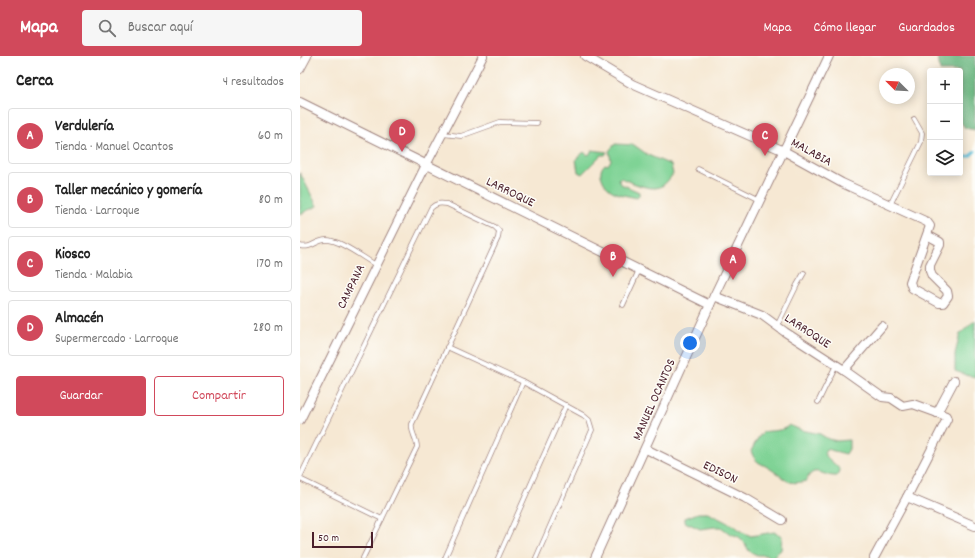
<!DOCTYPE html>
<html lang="es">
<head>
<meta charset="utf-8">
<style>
	body { margin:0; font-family:Dekko,sans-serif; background:#f6f6f6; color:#222 }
	.controls { position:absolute; right:12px; top:12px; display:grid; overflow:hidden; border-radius:4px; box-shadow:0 2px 10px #0003 }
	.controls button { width:36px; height:36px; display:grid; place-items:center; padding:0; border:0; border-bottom:1px solid #e0e0e0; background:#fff; color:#222; font:20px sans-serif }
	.compass { position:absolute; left:579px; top:12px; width:36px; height:36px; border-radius:50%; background:#fff; box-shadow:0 2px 10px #0003; rotate:294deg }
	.scale { position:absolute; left:12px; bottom:10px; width:61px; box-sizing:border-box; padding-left:4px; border:2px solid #4a1f2b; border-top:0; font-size:11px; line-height:14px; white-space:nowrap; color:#4a1f2b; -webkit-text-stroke:3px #fdfcf7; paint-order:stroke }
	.you { position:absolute; left:390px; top:287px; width:14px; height:14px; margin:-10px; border:3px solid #fff; border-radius:50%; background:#1a73e8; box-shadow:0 0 0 6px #1a73e833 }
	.badge { display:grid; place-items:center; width:26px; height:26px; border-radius:50%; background:#d1495b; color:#fff; font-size:13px; font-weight:700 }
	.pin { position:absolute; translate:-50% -33px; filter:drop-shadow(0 1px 2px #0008) }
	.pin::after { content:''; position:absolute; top:21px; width:14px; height:12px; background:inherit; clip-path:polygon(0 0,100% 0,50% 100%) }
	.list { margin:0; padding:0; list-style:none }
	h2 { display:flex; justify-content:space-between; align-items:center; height:52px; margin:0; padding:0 16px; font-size:17px }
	h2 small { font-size:13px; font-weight:400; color:#767676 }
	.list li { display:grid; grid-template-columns:26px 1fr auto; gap:12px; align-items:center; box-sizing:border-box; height:56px; margin:0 8px 8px; padding:0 8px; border:1px solid #e0e0e0; border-radius:4px }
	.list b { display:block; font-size:15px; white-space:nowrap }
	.list p { margin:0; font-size:13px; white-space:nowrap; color:#767676 }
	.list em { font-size:13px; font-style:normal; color:#767676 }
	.actions { display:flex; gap:8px; padding:12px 16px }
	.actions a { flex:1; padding:9px 0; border:1px solid #d1495b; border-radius:4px; text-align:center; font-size:14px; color:#d1495b }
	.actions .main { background:#d1495b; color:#fff }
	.icon { flex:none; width:22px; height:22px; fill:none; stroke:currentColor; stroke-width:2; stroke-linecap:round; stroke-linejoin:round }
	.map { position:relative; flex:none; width:675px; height:502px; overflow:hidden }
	header { display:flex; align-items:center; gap:24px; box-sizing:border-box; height:56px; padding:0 20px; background:#d1495b; color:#fff }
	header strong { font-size:19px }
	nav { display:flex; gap:22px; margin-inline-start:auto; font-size:14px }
	.search { width:280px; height:36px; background:#f6f6f6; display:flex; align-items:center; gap:10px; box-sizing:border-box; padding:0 14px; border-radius:4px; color:#767676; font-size:15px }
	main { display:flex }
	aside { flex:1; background:#fff }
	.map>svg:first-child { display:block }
	.green { fill:#7fd395; stroke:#647960 }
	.forest { fill:#67b57e; stroke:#586a54 }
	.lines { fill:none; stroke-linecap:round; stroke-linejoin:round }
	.stream { stroke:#5abdd8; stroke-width:2.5 }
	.service-casing { stroke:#a0847f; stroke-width:5.5 }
	.minor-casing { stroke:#a0847f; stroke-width:10 }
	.service { stroke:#fff; stroke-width:4 }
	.minor { stroke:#fff; stroke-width:8 }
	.labels { text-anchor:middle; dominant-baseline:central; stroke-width:3; stroke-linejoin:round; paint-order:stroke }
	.street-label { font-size:13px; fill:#4a1f2b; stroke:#fdfcf7 }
</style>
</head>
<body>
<header>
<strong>Mapa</strong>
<div class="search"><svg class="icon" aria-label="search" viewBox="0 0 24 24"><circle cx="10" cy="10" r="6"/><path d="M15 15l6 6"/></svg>Buscar aquí</div>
<nav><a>Mapa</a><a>Cómo llegar</a><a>Guardados</a></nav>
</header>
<main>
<aside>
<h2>Cerca<small>4 resultados</small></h2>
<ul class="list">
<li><span class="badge">A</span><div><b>Verdulería</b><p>Tienda · Manuel Ocantos</p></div><em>60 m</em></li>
<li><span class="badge">B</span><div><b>Taller mecánico y gomería</b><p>Tienda · Larroque</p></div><em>80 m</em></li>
<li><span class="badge">C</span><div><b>Kiosco</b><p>Tienda · Malabia</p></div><em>170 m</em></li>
<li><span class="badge">D</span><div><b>Almacén</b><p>Supermercado · Larroque</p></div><em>280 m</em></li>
</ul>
<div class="actions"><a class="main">Guardar</a><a>Compartir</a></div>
</aside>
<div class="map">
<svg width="675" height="502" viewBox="0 0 675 502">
	<rect width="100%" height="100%" fill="#fdfcf7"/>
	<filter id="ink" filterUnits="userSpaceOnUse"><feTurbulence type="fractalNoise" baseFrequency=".025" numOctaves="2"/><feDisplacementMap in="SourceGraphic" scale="8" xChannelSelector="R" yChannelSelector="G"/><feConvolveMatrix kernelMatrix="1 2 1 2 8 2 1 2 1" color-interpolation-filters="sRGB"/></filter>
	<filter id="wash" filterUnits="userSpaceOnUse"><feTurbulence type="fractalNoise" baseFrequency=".012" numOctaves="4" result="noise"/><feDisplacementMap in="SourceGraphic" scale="16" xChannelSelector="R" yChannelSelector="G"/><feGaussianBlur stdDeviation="0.9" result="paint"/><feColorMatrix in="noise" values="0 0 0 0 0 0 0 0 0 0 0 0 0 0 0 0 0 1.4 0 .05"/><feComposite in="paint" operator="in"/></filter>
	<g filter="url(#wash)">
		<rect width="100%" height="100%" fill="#f6e8d3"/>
		<g class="green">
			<path d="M315 88 334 89 348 99 371 109 373 118C370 122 365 129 360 131 350 135 330 126 321 122L318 123 321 128 339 136V139L337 142C320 138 306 138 301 119 300 115 302 111 305 108L308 109 311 104 309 95Z"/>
			<polygon points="292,94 307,96 305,99 301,99 282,118 278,116 276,103 284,96 286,98 289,99"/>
			<polygon points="0,117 17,150 0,158"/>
			<polygon points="675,264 675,322 655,315 655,298 660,278"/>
			<path d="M489 369 501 374 520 378 528 383 537 385 549 384V393L546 398 526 393 524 397C528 404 535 407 540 414L537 420C522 421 514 407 506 425 487 430 486 423 472 414 461 406 456 409 451 395L458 382 463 376C472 374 483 376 489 369Z"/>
			<polygon points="398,457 408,457 436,471 442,476 451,480 474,476 482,480 481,494 471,502 465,499 457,499 449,495 444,486 439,481 429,477 421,471 415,471 400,473 385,466 385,462"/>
		</g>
		<polygon class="forest" points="638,0 675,0 675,74 665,72 660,65 660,15 640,15"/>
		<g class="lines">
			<polyline class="stream" points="660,102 670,100 675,95"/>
		</g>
	</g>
	<g filter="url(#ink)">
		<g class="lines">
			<defs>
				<g id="service">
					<polyline points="143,78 161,80 200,66 237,67"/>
					<polyline points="398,113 460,144"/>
					<polyline points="590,149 621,86 622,77 614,63"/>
					<path d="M0 190C12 193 16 184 26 184 41 184 63 202 76 209"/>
					<polyline points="323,249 339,214"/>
					<polyline points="477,270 497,229 504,217"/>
					<polyline points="147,291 223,326 283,359 289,364 292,374 236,502"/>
					<polyline points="518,346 536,309"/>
					<path d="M0 421 131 152C136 147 140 147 147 148L195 171 199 175 198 182 112 368C110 376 117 382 117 391L63 502"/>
					<polyline points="0,423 82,463"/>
					<polyline points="145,502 223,326"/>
					<polyline points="198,502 266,349"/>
				</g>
				<g id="minor">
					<polyline points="285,0 332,28 484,95 542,127 627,166 630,170 610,226 612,232 639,247 643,247 648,240 647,235 632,220 630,215 630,209 640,189 640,186 627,179"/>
					<polyline points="0,13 7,0"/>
					<polyline points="0,46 410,249"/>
					<polyline points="414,240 462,259 485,276 544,314 582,341 591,342 603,350 613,348 646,360 647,363 607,441 574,502"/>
					<polyline points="544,314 582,270"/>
					<polyline points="637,357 654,325"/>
					<polyline points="0,364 126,109 183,0"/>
					<polyline points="346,393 445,442 482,464"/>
					<polyline points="607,441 675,470"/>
					<polyline points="295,502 414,240 529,0"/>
				</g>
			</defs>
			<use href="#service" class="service-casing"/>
			<use href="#minor" class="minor-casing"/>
			<use href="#service" class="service"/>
			<use href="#minor" class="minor"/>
		</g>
	</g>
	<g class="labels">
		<g class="street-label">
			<text transform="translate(511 97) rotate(29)">MALABIA</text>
			<text transform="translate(210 137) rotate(26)">LARROQUE</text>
			<text transform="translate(52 231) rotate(-64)">CAMPANA</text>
			<text transform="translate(507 276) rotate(33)">LARROQUE</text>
			<text transform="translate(355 344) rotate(-66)">MANUEL OCANTOS</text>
			<text transform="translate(420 417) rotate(26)">EDISON</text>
		</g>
	</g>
</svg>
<div class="controls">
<button>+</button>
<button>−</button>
<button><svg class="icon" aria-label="layers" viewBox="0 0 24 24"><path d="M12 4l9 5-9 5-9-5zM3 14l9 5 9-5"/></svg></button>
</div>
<svg class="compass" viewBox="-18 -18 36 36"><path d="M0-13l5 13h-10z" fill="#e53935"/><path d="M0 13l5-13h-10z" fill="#767676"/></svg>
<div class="scale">50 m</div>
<div class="you"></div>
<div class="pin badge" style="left:433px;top:224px">A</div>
<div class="pin badge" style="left:313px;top:221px">B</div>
<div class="pin badge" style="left:465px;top:100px">C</div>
<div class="pin badge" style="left:102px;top:96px">D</div>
</div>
</main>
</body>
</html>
